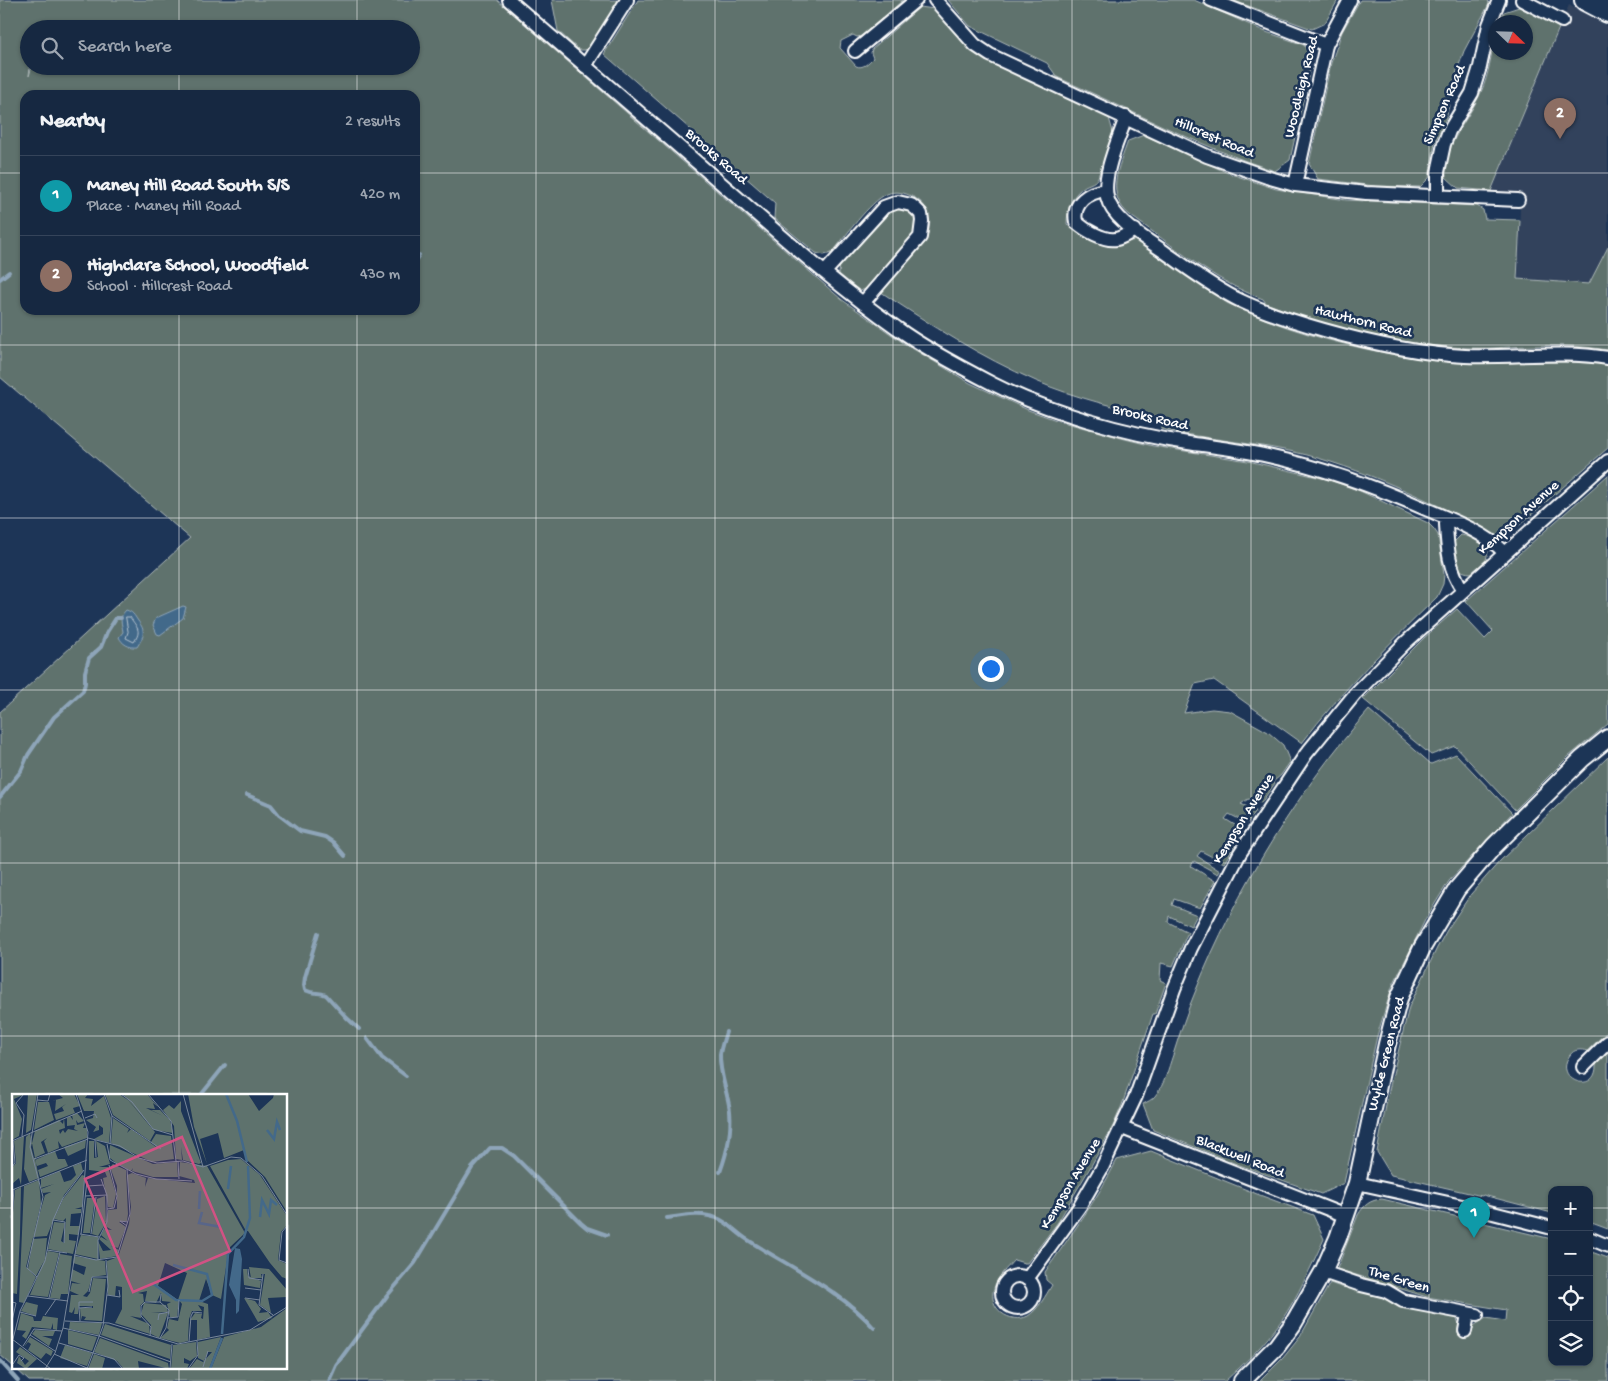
<!DOCTYPE html>
<html lang="en">
<head>
<meta charset="utf-8">
<style>
	body { margin:0; font-family:"Gochi Hand",sans-serif; background:#1f3048; color:#f1f3f6 }
	.controls { position:absolute; right:15px; bottom:15px; display:grid; overflow:hidden; border-radius:10px; box-shadow:0 1px 4px #0004 }
	.controls button { width:45px; height:45px; display:grid; place-items:center; padding:0; border:0; border-bottom:1px solid #35445a; background:#162841; color:#f1f3f6; font:25px sans-serif }
	.compass { position:absolute; left:1488px; top:15px; width:45px; height:45px; border-radius:50%; background:#162841; box-shadow:0 1px 4px #0004; rotate:113deg }
	.you { position:absolute; left:990px; top:668px; width:18px; height:18px; margin:-12px; border:4px solid #fff; border-radius:50%; background:#1a73e8; box-shadow:0 0 0 8px #1a73e833 }
	.badge { display:grid; place-items:center; width:32px; height:32px; border-radius:50%; background:#ffd166; color:#fff; font-size:16px; font-weight:700 }
	.pin { position:absolute; translate:-50% -41px; filter:drop-shadow(0 1px 2px #0008) }
	.pin::after { content:''; position:absolute; top:26px; width:18px; height:15px; background:inherit; clip-path:polygon(0 0,100% 0,50% 100%) }
	.list { margin:0; padding:0; list-style:none }
	h2 { display:flex; justify-content:space-between; align-items:center; height:65px; margin:0; padding:0 20px; font-size:21px }
	h2 small { font-size:16px; font-weight:400; color:#9ea6b1 }
	.list li { display:grid; grid-template-columns:32px 1fr auto; gap:15px; align-items:center; box-sizing:border-box; height:80px; padding:0 20px; border-top:1px solid #35445a }
	.list b { display:block; font-size:19px; white-space:nowrap }
	.list p { margin:0; font-size:16px; white-space:nowrap; color:#9ea6b1 }
	.list em { font-size:16px; font-style:normal; color:#9ea6b1 }
	.icon { flex:none; width:28px; height:28px; fill:none; stroke:currentColor; stroke-width:2; stroke-linecap:round; stroke-linejoin:round }
	.map { position:relative; flex:none; width:1608px; height:1381px; overflow:hidden }
	.search { position:absolute; background:#162841; box-shadow:0 1px 4px #0004; left:20px; top:20px; width:400px; height:55px; display:flex; align-items:center; gap:12px; box-sizing:border-box; padding:0 18px; border-radius:28px; color:#9ea6b1; font-size:19px }
	.panel { position:absolute; background:#162841; box-shadow:0 1px 4px #0004; left:20px; top:90px; width:400px; height:225px; border-radius:15px }
	.map>svg:first-child { display:block }
	.built { fill:#30425c }
	.green { fill:#5e726d; stroke:#aeb8b6; fill-rule:evenodd }
	.water { fill:#43698a; stroke:#8ea5b9 }
	.lines { fill:none; stroke-linecap:round; stroke-linejoin:round }
	.shore { stroke:#b4c3d0; stroke-width:1 }
	.stream { stroke:#8ea5b9; stroke-width:4 }
	.minor-casing { stroke:#fff; stroke-width:16 }
	.tertiary-casing { stroke:#fff; stroke-width:20 }
	.primary-casing { stroke:#fff; stroke-width:24 }
	.minor { stroke:#1d3557; stroke-width:12 }
	.tertiary { stroke:#1d3557; stroke-width:16 }
	.primary { stroke:#1d3557; stroke-width:20 }
	.grid { fill:none; stroke:#fff; stroke-width:1; stroke-opacity:0.55 }
	.labels { text-anchor:middle; dominant-baseline:central; stroke-width:5; stroke-linejoin:round; paint-order:stroke }
	.street-label { font-size:15px; fill:#fff; stroke:#1d3557 }
	.inset-river { fill:none; stroke:#43698a; stroke-width:2.5 }
	.inset-road { fill:none; stroke:#77869a; stroke-width:1 }
	.view { fill:#d15284; fill-opacity:0.15; stroke:#d15284; stroke-width:2.5 }
	.inset-edge { fill:none; stroke:#fff; stroke-width:2.5 }
</style>
</head>
<body>
<div class="map">
<svg width="1608" height="1381" viewBox="0 0 1608 1381">
	<rect width="100%" height="100%" fill="#1d3557"/>
	<filter id="ink" filterUnits="userSpaceOnUse"><feTurbulence type="fractalNoise" baseFrequency=".02" numOctaves="2"/><feDisplacementMap in="SourceGraphic" scale="10" xChannelSelector="R" yChannelSelector="G"/><feConvolveMatrix kernelMatrix="1 2 1 2 8 2 1 2 1" color-interpolation-filters="sRGB"/></filter>
	<g filter="url(#ink)">
		<polygon class="built" points="1569,5 1608,26 1608,247 1590,284 1517,279 1520,209 1517,208 1519,192 1491,191"/>
		<g class="green">
			<path d="M0 0H497L841 299 905 344 970 383 1028 410 1059 421 1125 439 1153 446 1248 461 1330 480 1360 491 1428 523 1434 529 1438 535 1444 575 1443 584 1437 597C1389 644 1342 690 1302 743L1214 680 1195 684 1184 713 1212 709 1230 711 1268 732 1283 745 1290 762 1281 775 1273 782 1275 783 1261 803 1248 799 1241 804 1256 811 1247 823 1229 814 1225 819 1243 830 1224 863 1201 851 1197 856 1220 871 1218 874 1194 861 1191 866 1215 881 1200 908 1174 899 1172 905 1197 915 1191 926 1169 916 1168 922 1188 932 1173 966 1161 963 1160 980 1166 983 1155 1014H1153L1122 1105 1113 1126 1091 1166 1058 1222 1027 1263H1024L1014 1260C1007 1268 997 1277 994 1288 987 1308 1010 1325 1028 1316 1038 1310 1046 1295 1052 1285L1046 1280 1045 1272C1070 1236 1097 1200 1117 1160L1151 1151 1257 1194 1313 1215 1324 1239C1311 1267 1298 1296 1281 1321 1265 1344 1245 1363 1225 1381H29L14 1367H286V1095H14V1367L0 1355V712L190 538 0 377ZM29 29H411V66H32L29 76 30 66H29ZM25 95H415V310H25Z"/>
			<polygon points="552,0 620,0 590,46 585,50 579,50 558,31"/>
			<path d="M638 0H903L862 36 857 37 853 35 841 41 840 48 856 66C863 69 868 63 873 58L871 53 872 49 920 7 934 9 967 47 980 57 1109 118 1113 132 1098 177C1095 183 1091 183 1085 186 1072 194 1067 209 1067 224 1074 234 1106 249 1118 246 1125 245 1129 239 1137 241 1163 256 1187 275 1212 292 1217 295 1222 300 1227 303 1295 335 1378 356 1453 362 1505 366 1557 358 1608 365V448L1516 528 1508 534 1499 537C1438 504 1374 473 1307 455 1259 443 1209 440 1161 429L1160 421 1157 418C1117 407 1075 398 1036 381 981 357 931 325 881 292L924 242C935 223 930 203 909 195 902 192 894 191 887 194 870 201 844 238 832 253L824 255 816 253 774 218 775 203 604 54Z"/>
			<path d="M948 0H1194L1266 32 1304 45 1312 59 1290 160 1275 171C1200 147 1129 109 1057 77L1047 63 970 26Z"/>
			<polygon points="1232,0 1338,0 1325,23 1312,29"/>
			<polygon points="1360,0 1488,0 1489,4 1464,51 1457,71 1446,118 1435,142 1429,178 1420,187 1375,186 1318,179 1309,164 1331,63 1342,32"/>
			<path d="M1519 7 1559 28 1491 191 1458 188 1446 177C1443 144 1469 120 1481 92 1489 75 1491 55 1495 36L1496 52H1526V22H1500L1504 12Z"/>
			<path d="M1144 135 1228 173 1276 189 1346 200 1477 206 1483 210 1485 219 1520 220 1517 279 1589 284 1608 247V350C1584 346 1560 345 1536 346 1514 346 1492 349 1471 348 1401 346 1331 329 1266 303L1263 299C1213 281 1174 246 1131 216 1104 195 1119 167 1128 141Z"/>
			<polygon points="903,206 916,216 917,222 915,234 868,288 860,291 839,274 840,263 883,213"/>
			<polygon points="1608,475 1608,724 1568,757 1515,810 1455,746 1431,755 1363,699 1424,638 1457,609 1485,639 1493,631 1466,601"/>
			<path d="M1461 535C1470 536 1483 543 1488 551L1486 560 1471 573C1452 572 1456 559 1453 543Z"/>
			<path d="M1369 710 1431 764 1456 754 1512 813 1449 881 1426 918 1392 987 1377 1036 1344 1183 1321 1194 1234 1163 1153 1130 1143 1104C1147 1102 1152 1100 1155 1096 1165 1084 1168 1069 1173 1055 1180 1033 1187 1011 1196 990 1235 892 1299 789 1369 710Z"/>
			<path d="M1608 757V1031L1587 1051C1581 1049 1574 1049 1570 1055 1551 1080 1599 1098 1596 1062L1608 1051V1229L1589 1222V1190H1552V1213L1483 1195 1482 1196 1391 1175 1377 1152 1389 1090 1409 1007 1437 948 1447 930 1471 894 1500 861Z"/>
			<path d="M1382 1199 1552 1239V1362H1589V1251L1608 1258V1381H1260L1283 1358 1300 1337 1330 1283 1341 1287 1366 1290 1385 1298 1456 1317 1460 1326 1472 1327 1486 1318 1505 1321 1506 1310 1427 1297 1337 1269 1358 1215C1364 1205 1370 1200 1382 1199Z"/>
		</g>
		<g class="water">
			<polygon points="183,606 186,607 183,618 160,635 157,634 153,625 156,618"/>
			<path d="M126 610C133 612 134 615 138 621 146 631 144 636 137 647 129 648 122 644 119 637L123 632C122 623 118 618 126 610Z"/>
		</g>
		<g class="lines">
			<path class="shore" d="M126 617H130C137 628 142 630 134 642L126 638 128 632Z"/>
			<g class="stream">
				<polyline points="415,261 419,255"/>
				<polyline points="0,279 9,272"/>
				<polyline points="247,795 271,805 279,815 300,831 325,837 334,843 345,856"/>
				<polyline points="0,797 21,771 28,755 54,717 83,691 85,683 85,672 89,658 101,647 107,632 116,618 121,618"/>
				<path d="M318 933 305 977 304 985 305 990C315 995 319 991 326 995L347 1018 359 1029"/>
				<polyline points="367,1038 382,1058 406,1076"/>
				<polyline points="201,1095 225,1065"/>
				<path d="M720 1172C727 1153 732 1132 730 1111 728 1093 719 1073 720 1054 721 1047 724 1039 726 1032"/>
				<path d="M667 1218C681 1216 696 1213 709 1216 725 1218 735 1232 748 1240 788 1266 843 1292 874 1328"/>
				<polyline points="0,1361 18,1381"/>
				<polyline points="329,1381 336,1365 387,1296 415,1263 472,1168 490,1148 502,1148 514,1156 581,1223 587,1228 607,1235"/>
			</g>
			<defs>
				<g id="minor">
					<path d="M509 0C583 64 656 127 730 191 784 238 838 287 897 328 924 348 962 368 993 384 1048 412 1126 434 1188 443 1215 447 1241 450 1268 456 1324 468 1376 487 1428 510 1452 520 1486 533 1504 552"/>
					<polyline points="935,0 975,45 990,55 1207,156 1270,178 1295,185 1366,193 1518,200"/>
					<polyline points="1211,0 1326,45"/>
					<polyline points="1522,0 1562,21"/>
					<polyline points="855,51 916,0"/>
					<polyline points="585,66 627,0"/>
					<path d="M1126 117C1119 139 1102 174 1107 197 1112 220 1148 240 1166 253 1189 269 1214 288 1239 300 1266 313 1296 322 1324 330 1370 343 1417 354 1465 356 1512 358 1561 350 1608 358"/>
					<polyline points="1295,185 1326,45 1350,0"/>
					<path d="M1106 190C1089 192 1072 202 1076 222 1085 230 1104 241 1116 239 1122 238 1129 233 1135 230"/>
					<polyline points="1438,196 1438,172 1444,144 1449,131 1472,93 1480,67 1489,25 1499,0"/>
					<polyline points="825,272 884,207 898,202 911,205 916,209 921,214 922,221 920,237 863,303"/>
					<path d="M1448 519 1446 524C1447 547 1449 571 1463 590"/>
					<polyline points="1583,1067 1608,1042"/>
					<polyline points="1122,1128 1346,1216"/>
					<polyline points="1357,1183 1485,1211 1552,1228"/>
					<polyline points="1589,1238 1608,1246"/>
					<polyline points="1323,1272 1361,1285 1386,1291 1403,1301 1477,1315"/>
					<circle cx="1018" cy="1292" r="16"/>
					<polyline points="1027,1279 1080,1206 1102,1168 1136,1096 1174,989 1191,948 1240,853 1306,754 1355,694 1405,643 1608,461"/>
					<polyline points="1465,1331 1468,1314"/>
				</g>
				<polyline id="tertiary" points="1242,1381 1277,1346 1293,1324 1323,1272 1338,1238 1357,1183 1387,1044 1399,998 1422,948 1457,889 1494,846 1582,759 1608,738"/>
				<polyline id="primary" points="1585,0 1608,12"/>
			</defs>
			<use href="#minor" class="minor-casing"/>
			<use href="#tertiary" class="tertiary-casing"/>
			<use href="#primary" class="primary-casing"/>
			<use href="#minor" class="minor"/>
			<use href="#tertiary" class="tertiary"/>
			<use href="#primary" class="primary"/>
		</g>
	</g>
	<path class="grid" d="M179 0V29M357 0V29M536 0V1381M715 0V1381M893 0V1381M1072 0V1381M1251 0V1381M1429 0V1381M179 66V95M357 66V95M0 173H25M415 173H1608M179 310V1095M357 310V1381M0 345H1608M0 518H1608M0 690H1608M0 863H1608M0 1036H1608M0 1208H14M286 1208H1552M1589 1208H1608M179 1367V1381"/>
	<g class="labels">
		<g class="street-label">
			<text transform="translate(1302 87) rotate(-76)">Woodleigh Road</text>
			<text transform="translate(1445 105) rotate(-66)">Simpson Road</text>
			<text transform="translate(1214 138) rotate(23)">Hillcrest Road</text>
			<text transform="translate(716 157) rotate(41)">Brooks Road</text>
			<text transform="translate(1363 322) rotate(14)">Hawthorn Road</text>
			<text transform="translate(1150 418) rotate(13)">Brooks Road</text>
			<text transform="translate(1519 518) rotate(-42)">Kempson Avenue</text>
			<text transform="translate(1244 819) rotate(-58)">Kempson Avenue</text>
			<text transform="translate(1387 1054) rotate(-76)">Wylde Green Road</text>
			<text transform="translate(1240 1157) rotate(22)">Blackwell Road</text>
			<text transform="translate(1071 1184) rotate(-59)">Kempson Avenue</text>
			<text transform="translate(1399 1280) rotate(17)">The Green</text>
		</g>
	</g>
	<g transform="translate(12 1094)">
		<rect width="275" height="275" fill="#1d3557"/>
		<path d="M0 0 11 1 2 5 10 25 7 42 0 46ZM16 0H25L19 36 14 39ZM46 0H62L68 12 61 14 63 19 44 26 42 20 52 17 50 13 54 10 43 17 44 6 39 7 51 4ZM65 0H76L73 4 81 5 79 12 92 2 99 24 97 49 82 45 91 40V34L87 31V36L81 38 84 33 74 26 81 24 82 17H72ZM93 0H107L116 6 143 38 138 47 101 21ZM111 0H135L146 13 141 9 143 15 134 14 151 22 139 16H148L158 26 161 39 142 36ZM176 0H236L247 17 261 4 262 0H275V118L253 83 234 65 232 56 212 64 206 39 188 45 195 70 182 33ZM169 7V17L189 69 187 70 171 66 169 53 170 66 164 65 162 32 151 16 157 11 162 15ZM26 8H37L42 26 22 36ZM65 19 72 27 66 29 64 26 65 31 73 29 71 34H75V44L50 53 46 47 47 54 36 59 32 47 35 44 29 48 33 59 22 64 19 53 23 37 47 26 51 30 52 24 53 34 47 36 48 40 51 36 53 39 56 35 66 37 62 35 63 31 55 32V24L58 22 61 26 60 21ZM101 24 117 35 115 39 119 35 147 55 139 48 144 40 159 42 162 65 140 68 99 49ZM18 39 27 84 17 88 12 75 14 43ZM12 42 9 91 7 84 0 90V74L4 69 2 47ZM74 46 73 54 56 62 52 53ZM77 47H82V64L86 63 84 47 93 52 98 70 87 73H96L104 100 101 114 96 113 91 84 95 83 93 78 77 76ZM98 51 141 70 165 68 166 83H141L120 77 121 74 119 77 104 69 97 63ZM43 57 46 65H53L56 72 28 83 26 76 36 72 34 69 25 72 23 66ZM229 65 248 81 275 122V131L269 138 266 166 275 170V185L270 183 275 189 258 169 236 137H234L198 72 216 66ZM168 68 195 72 233 139 217 154 209 205 200 201 194 185 187 207 196 210 198 243 185 246V226H178L183 219 190 220 189 224 191 225 192 213 186 211 190 217H180L177 225 176 247 168 249 148 244 157 236 155 234 157 225 166 227 170 210 167 206 165 223H158L155 210 159 208 150 207 149 199 144 209 133 207 135 197 126 199 131 200 132 208 128 212 129 224 118 222 137 230 138 240 103 229 110 215V193L104 192 103 202 96 201 95 167 106 163 117 130 119 113 115 81 120 79 134 84 133 93 136 84 183 89 182 86 167 82ZM153 169 175 179 166 206 146 192ZM69 69 71 77 52 101 35 142 21 143 33 101 39 98 31 99 29 95 42 90 29 94V85L48 77 52 88 59 86 64 81 61 72ZM101 70 114 76 116 120 115 127 107 128 114 133 106 154 99 152 107 156 105 162 88 165 86 147 91 157 99 156 87 145 89 143 96 147 89 141 92 135 100 136 93 132 96 116 105 115V92L98 73ZM70 81 73 82 70 113 63 115H69V119L59 120 58 132H68L66 141 57 140V146L64 147 61 160 36 155 42 128 53 129 49 147 52 149 54 124 51 127 42 125 51 105ZM27 86 29 110 14 173 24 183 12 209 7 208 12 92ZM9 93 8 140 5 200 0 199V130L3 96ZM93 102 94 129 86 142 80 140 85 105ZM75 104H83L78 139H71ZM69 141 86 143V165L63 160ZM35 144 33 165 24 182 16 175 21 145ZM36 157 47 159 36 203 18 201ZM48 160 60 162 56 200H49L48 205 38 204ZM62 162 93 167 94 181 80 183 76 197 71 202 75 203 78 199 81 184 94 185 90 227 72 226 74 223 70 222 69 226 68 214H81V212H67L66 220H62L63 213 60 219 57 218 59 201H67L58 197 60 189 69 190 59 187 60 175 72 181 74 173 61 169ZM237 173 257 175 275 196V203L256 204 259 219 248 211 253 180H249L250 184H239ZM231 175H235L236 182 249 187 248 194 232 191ZM232 204 243 207 249 215 247 219 256 218 260 224 246 228ZM14 208 26 211 24 222 9 217ZM132 209 154 211 156 218 139 219H156L147 244 139 240V231L129 220ZM275 214V275H199L212 243 249 233ZM9 219 21 223 22 227H29L31 222 46 224 45 236 41 235V229L39 235 20 233 14 245 10 242 14 237 5 236ZM58 228 90 229 87 241 57 235ZM93 230 159 251 158 265 89 241ZM23 236 43 237 41 242H30L40 245 37 252 20 240ZM56 236 85 243 80 257 56 250ZM18 243 41 257 39 262 34 259 29 265 16 256 19 250 16 248 12 253ZM209 243 197 275H177L185 265 191 268 200 258H196L192 267 186 264V248ZM88 244 156 269 157 275 126 267 127 275H112L105 267 82 258ZM184 248 185 262 178 267 172 264V269L177 270 175 275H159L161 251ZM53 251 80 259 75 272 48 264ZM8 253 25 265 14 275 5 269 7 262 13 271 17 267 4 258ZM82 260 93 264 90 275H76Z" fill="#5e726d" fill-rule="evenodd"/>
		<path d="M223 154 228 155 230 165 227 217 224 220V206L217 191Z" fill="#43698a"/>
		<path class="inset-river" d="M214 0 225 27 235 68M255 36 262 45 265 28 268 36M216 95 219 72M187 115 188 97M190 118 187 129 209 133M248 123 250 106 257 120 259 106 265 111M140 189 164 206 190 207 200 201 195 180 161 171M210 240 216 160 232 143 238 124 236 72M198 275 210 244"/>
		<path class="inset-road" d="M92 0 100 22 98 50M109 0 120 8 141 35 161 41M136 0 159 27 164 67M171 0 191 73M25 6 36 7 38 0M100 22 149 55M73 24 83 20 85 24M10 42 12 21 4 9 12 0M76 44 108 52 127 64 145 69 171 67 191 73 219 63 229 64 250 82 275 121M83 46 84 63M0 47 70 17M95 50 98 66 124 80 144 85 180 87M22 65 76 45M166 67 167 85M0 73 3 69 1 47M75 92 91 91M0 96 75 66M73 102 95 101M95 115 102 114 105 102 97 71M0 121 2 95M41 126 53 128 52 149M115 132 108 127 116 128M275 132 270 138 267 166 275 169M68 140 87 143M69 140 75 87M79 140 84 103M35 156 55 159M62 161 84 166 105 163 118 120 115 75M86 166V146L95 128V101L89 85M236 175 237 184 250 186M251 180 247 211 261 221M25 183 15 174 31 103 18 53 26 0M233 194 249 196M77 198 80 183H96M95 201 108 203 107 196M16 202 56 207M37 204 48 158M233 204 248 206M0 208 4 209 0 227M67 214V208H81M8 218 24 222M33 221 44 205M156 224 166 223 167 206M146 226 147 220 157 218M53 227 97 229 166 250 238 236 275 213M68 227 67 214 80 213M51 234 87 242 159 268M18 241 43 257M138 242 139 233 129 222V212L133 208H148M148 244 154 234 157 216 148 208 149 200M0 245 39 275M1 245 8 217 33 167 41 126 51 104 72 76M177 248 179 222 181 218 190 219M47 249 102 265 111 275M11 252 22 235 50 237M42 260 75 274M1 270 7 261 12 264 9 267M191 273 196 257M33 275 43 259 51 234 70 118 76 38 64 0M75 275 91 232 96 192 94 166M158 275 160 250M176 275 186 261 185 247"/>
		<path class="view" d="M170 43 218 157 121 198 73 85Z"/>
		<rect width="275" height="275" class="inset-edge"/>
	</g>
</svg>
<div class="controls">
<button>+</button>
<button>−</button>
<button><svg class="icon" aria-label="locate" viewBox="0 0 24 24"><circle cx="12" cy="12" r="6"/><path d="M12 2v4M12 18v4M2 12h4M18 12h4"/></svg></button>
<button><svg class="icon" aria-label="layers" viewBox="0 0 24 24"><path d="M12 4l9 5-9 5-9-5zM3 14l9 5 9-5"/></svg></button>
</div>
<svg class="compass" viewBox="-18 -18 36 36"><path d="M0-13l5 13h-10z" fill="#e53935"/><path d="M0 13l5-13h-10z" fill="#9ea6b1"/></svg>
<div class="you"></div>
<div class="pin badge" style="left:1474px;top:1238px;background:#0f9aa8">1</div>
<div class="pin badge" style="left:1560px;top:139px;background:#8d6e63">2</div>
<div class="search"><svg class="icon" aria-label="search" viewBox="0 0 24 24"><circle cx="10" cy="10" r="6"/><path d="M15 15l6 6"/></svg>Search here</div>
<section class="panel">
<h2>Nearby<small>2 results</small></h2>
<ul class="list">
<li><span class="badge" style="background:#0f9aa8">1</span><div><b>Maney Hill Road South S/S</b><p>Place · Maney Hill Road</p></div><em>420 m</em></li>
<li><span class="badge" style="background:#8d6e63">2</span><div><b>Highclare School, Woodfield</b><p>School · Hillcrest Road</p></div><em>430 m</em></li>
</ul>
</section>
</div>
</body>
</html>
